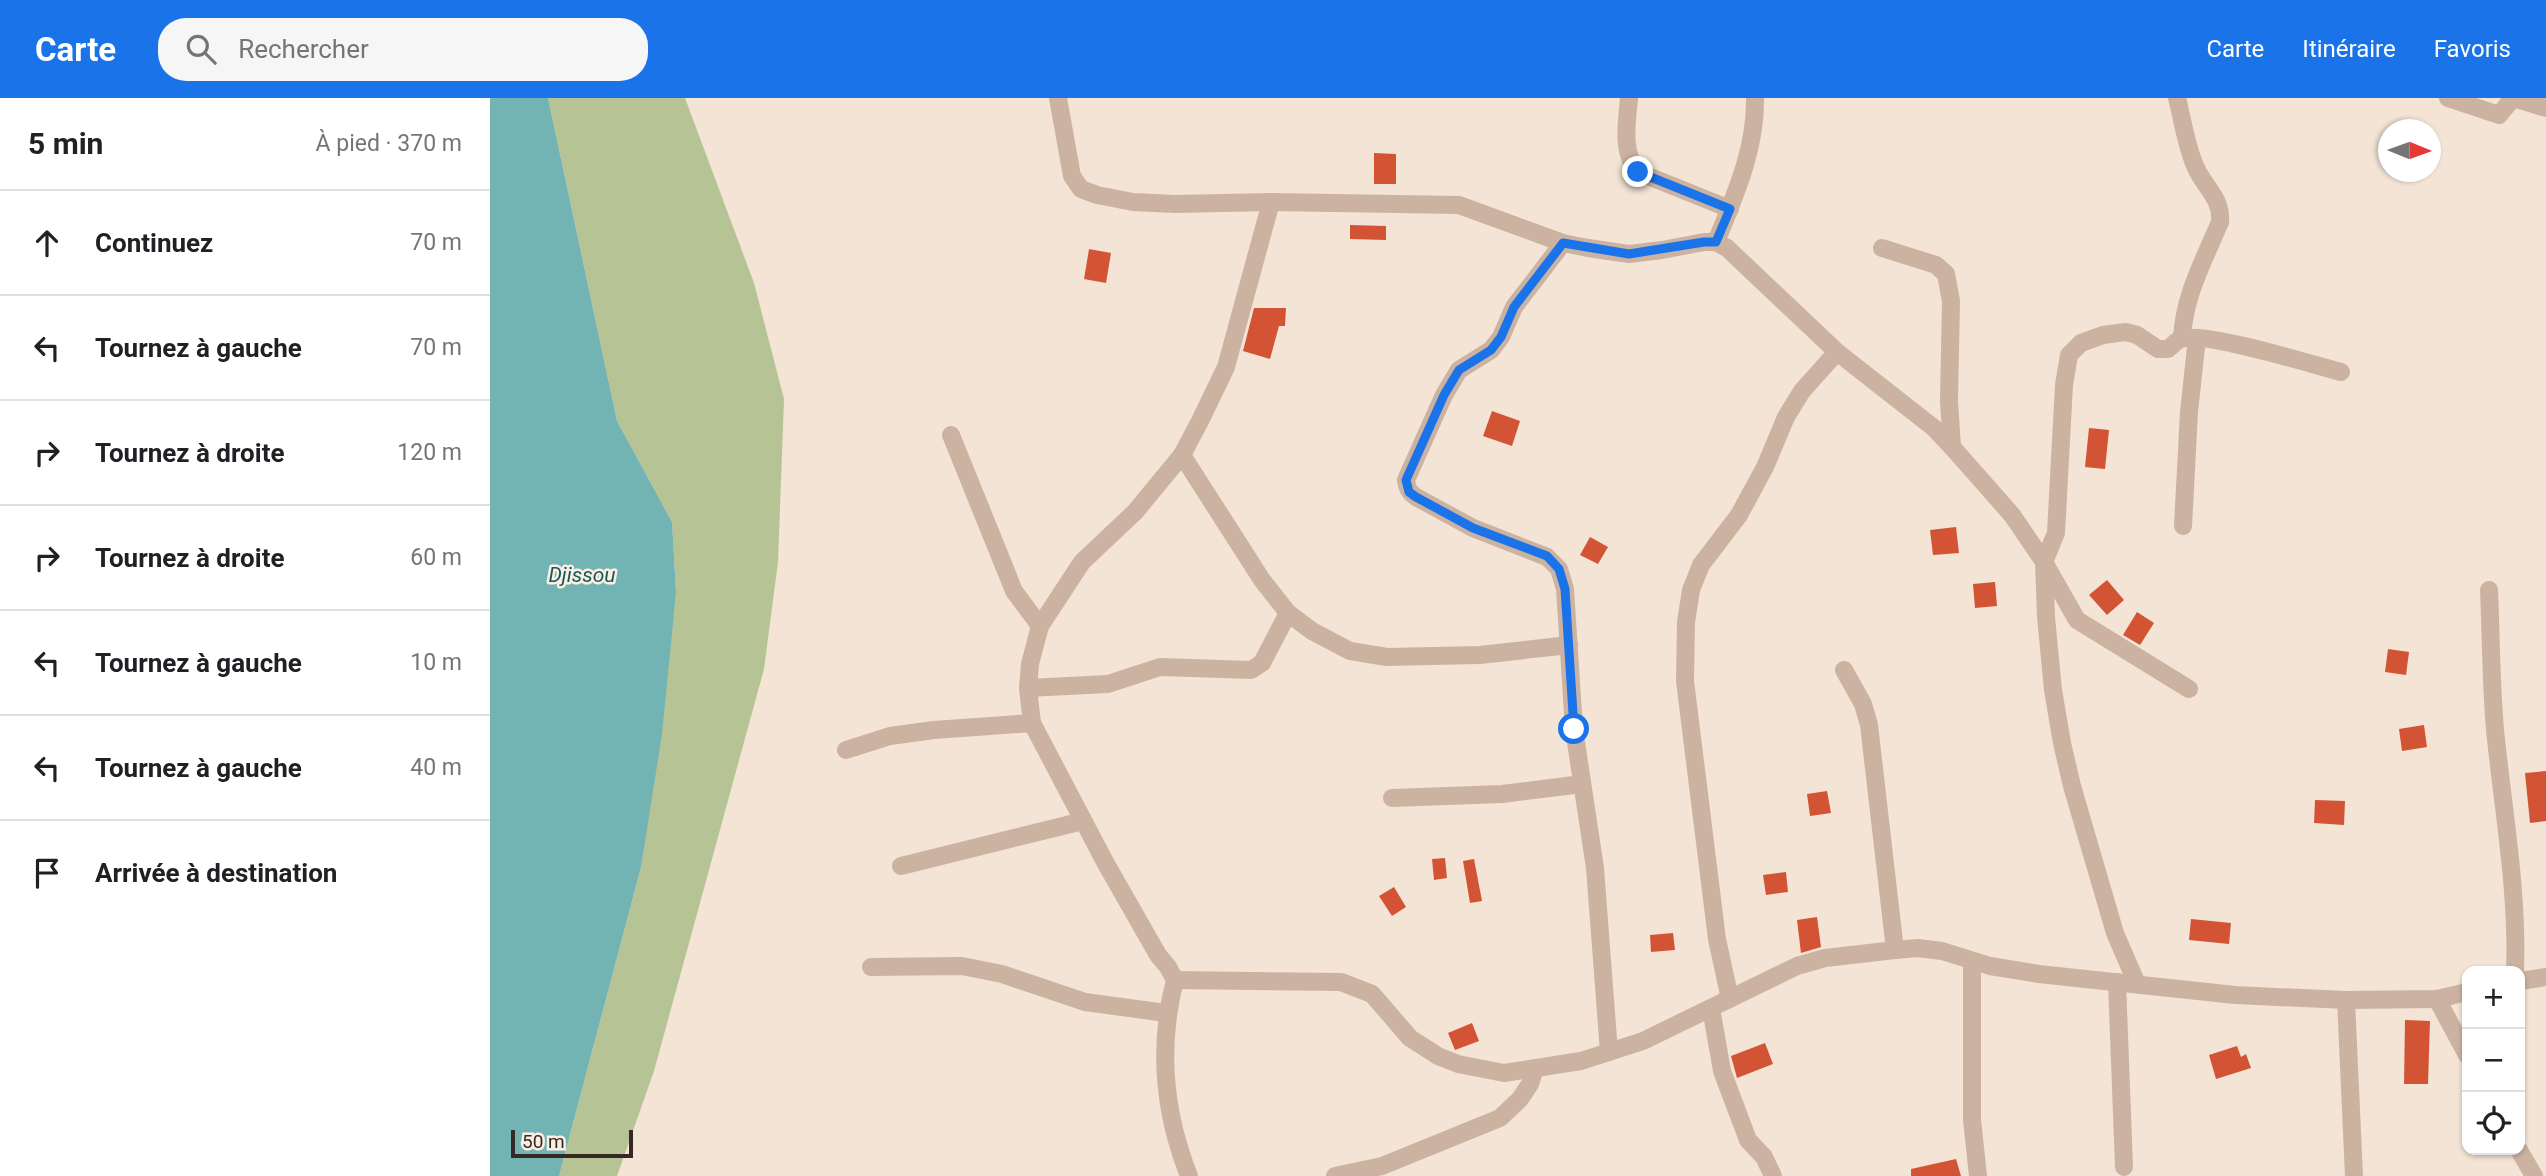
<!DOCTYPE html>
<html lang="fr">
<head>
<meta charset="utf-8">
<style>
	body { margin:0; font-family:Roboto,sans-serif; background:#f6f6f6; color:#202124 }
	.controls { position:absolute; right:21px; bottom:21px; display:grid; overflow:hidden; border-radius:14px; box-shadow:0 2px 5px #0004 }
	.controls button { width:63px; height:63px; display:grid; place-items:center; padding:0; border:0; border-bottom:2px solid #e0e0e0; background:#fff; color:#202124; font:35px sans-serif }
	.compass { position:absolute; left:1888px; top:21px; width:63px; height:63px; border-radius:50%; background:#fff; box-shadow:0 2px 5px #0004; rotate:91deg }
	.scale { position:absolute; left:21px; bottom:18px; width:122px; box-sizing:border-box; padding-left:7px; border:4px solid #352925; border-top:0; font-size:19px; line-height:24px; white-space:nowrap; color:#352925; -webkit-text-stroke:5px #fbeee2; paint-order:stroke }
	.stop { position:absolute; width:21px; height:21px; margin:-16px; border:5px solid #1a73e8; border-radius:50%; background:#fff }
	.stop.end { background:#1a73e8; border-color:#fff; box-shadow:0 2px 7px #0008 }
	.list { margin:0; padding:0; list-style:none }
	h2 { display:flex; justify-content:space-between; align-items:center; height:91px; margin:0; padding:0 28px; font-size:30px }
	h2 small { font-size:23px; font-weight:400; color:#757577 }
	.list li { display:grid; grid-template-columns:46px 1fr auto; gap:21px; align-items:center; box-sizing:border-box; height:105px; padding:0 28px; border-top:2px solid #e0e0e0 }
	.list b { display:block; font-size:26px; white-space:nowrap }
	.list em { font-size:23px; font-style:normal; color:#757577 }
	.icon { flex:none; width:38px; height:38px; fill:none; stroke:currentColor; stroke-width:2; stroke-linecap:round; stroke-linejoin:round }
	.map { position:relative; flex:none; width:2056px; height:1078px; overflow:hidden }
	header { display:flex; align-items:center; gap:42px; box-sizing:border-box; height:98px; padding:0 35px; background:#1a73e8; color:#fff }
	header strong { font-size:33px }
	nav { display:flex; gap:38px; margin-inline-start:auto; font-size:24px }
	.search { width:490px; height:63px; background:#f6f6f6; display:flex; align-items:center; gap:18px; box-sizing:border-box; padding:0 24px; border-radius:28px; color:#757577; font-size:26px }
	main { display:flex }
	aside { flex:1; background:#fff }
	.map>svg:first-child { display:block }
	.green { fill:#b6c395 }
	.water { fill:#72b3b3 }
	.building { fill:#d25435 }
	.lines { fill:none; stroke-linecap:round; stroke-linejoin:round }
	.minor { stroke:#ccb3a1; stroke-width:18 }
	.route { stroke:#1a73e8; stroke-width:9 }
	.labels { text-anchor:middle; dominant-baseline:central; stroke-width:5; stroke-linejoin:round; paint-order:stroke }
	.water-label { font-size:21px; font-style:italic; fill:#16595a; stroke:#fbeee2 }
</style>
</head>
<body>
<header>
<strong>Carte</strong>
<div class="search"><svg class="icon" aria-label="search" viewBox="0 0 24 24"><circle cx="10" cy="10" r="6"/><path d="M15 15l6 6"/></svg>Rechercher</div>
<nav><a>Carte</a><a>Itinéraire</a><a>Favoris</a></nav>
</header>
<main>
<aside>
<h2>5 min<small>À pied · 370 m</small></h2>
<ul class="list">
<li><svg class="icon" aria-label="ahead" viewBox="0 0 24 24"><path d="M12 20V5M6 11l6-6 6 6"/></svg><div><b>Continuez</b></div><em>70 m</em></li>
<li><svg class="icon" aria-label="left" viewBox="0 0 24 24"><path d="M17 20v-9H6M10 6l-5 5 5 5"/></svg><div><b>Tournez à gauche</b></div><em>70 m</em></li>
<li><svg class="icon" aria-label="right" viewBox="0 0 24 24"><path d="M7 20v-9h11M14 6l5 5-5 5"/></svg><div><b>Tournez à droite</b></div><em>120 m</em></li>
<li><svg class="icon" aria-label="right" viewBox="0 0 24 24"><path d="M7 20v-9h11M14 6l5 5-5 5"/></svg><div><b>Tournez à droite</b></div><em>60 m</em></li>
<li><svg class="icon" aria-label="left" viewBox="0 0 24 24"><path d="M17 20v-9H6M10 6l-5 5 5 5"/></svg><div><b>Tournez à gauche</b></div><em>10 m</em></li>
<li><svg class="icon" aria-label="left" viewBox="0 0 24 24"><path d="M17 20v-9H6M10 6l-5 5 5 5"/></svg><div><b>Tournez à gauche</b></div><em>40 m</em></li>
<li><svg class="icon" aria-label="arrive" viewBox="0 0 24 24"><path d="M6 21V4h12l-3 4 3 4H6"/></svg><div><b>Arrivée à destination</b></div></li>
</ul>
</aside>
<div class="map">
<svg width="2056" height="1078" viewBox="0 0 2056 1078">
	<rect width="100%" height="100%" fill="#f3e4d6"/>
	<polygon class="green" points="58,0 195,0 264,185 294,301 288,464 274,571 164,973 127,1078 69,1078 151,769 186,494 182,424 127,323"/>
	<polygon class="water" points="0,0 58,0 127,323 182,424 186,494 172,636 151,769 69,1078 0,1078"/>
	<g class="building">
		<polygon points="884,55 906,56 906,86 884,86"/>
		<polygon points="860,127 896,128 896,142 860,141"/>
		<polygon points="599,151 621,155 616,185 594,181"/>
		<polygon points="764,210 796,210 795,228 789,228 780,261 753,253"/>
		<polygon points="1002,313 1030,323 1022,348 993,338"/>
		<polygon points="1599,330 1619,332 1615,371 1595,369"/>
		<polygon points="1466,429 1469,455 1443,457 1440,432"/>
		<polygon points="1100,439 1118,449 1108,466 1090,457"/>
		<polygon points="1617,482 1634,502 1617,517 1599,497"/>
		<polygon points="1505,484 1507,508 1485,510 1483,486"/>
		<polygon points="1647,514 1664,525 1650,547 1633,537"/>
		<polygon points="1898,551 1919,554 1916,577 1895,574"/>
		<polygon points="1934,627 1937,649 1912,653 1909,631"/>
		<polygon points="2056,673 2056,723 2040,725 2035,675"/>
		<polygon points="1337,693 1341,715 1320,718 1317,696"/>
		<polygon points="1825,702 1855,703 1854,727 1824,725"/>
		<polygon points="955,760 957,780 944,782 942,761"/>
		<polygon points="984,761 992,803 980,805 973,763"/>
		<polygon points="1296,774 1298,794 1276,797 1273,777"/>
		<polygon points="904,789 916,809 902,818 889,798"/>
		<polygon points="1327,819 1331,849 1311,855 1307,822"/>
		<polygon points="1701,821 1741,825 1739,846 1699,842"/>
		<polygon points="1183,835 1185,852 1161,854 1160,837"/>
		<polygon points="1915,922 1940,923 1938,986 1914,986"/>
		<polygon points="982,925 989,943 965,952 958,935"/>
		<polygon points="1275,945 1283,966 1247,980 1241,958"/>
		<polygon points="1747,948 1751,959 1756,956 1761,970 1726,981 1719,957"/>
		<polygon points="1466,1061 1471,1078 1421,1078 1421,1071"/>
	</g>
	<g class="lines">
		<g class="minor">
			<polyline points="568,0 582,78 591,91 607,97 643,104 685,106 781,104 969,107 1073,145 1098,150 1139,156 1172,152 1214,144 1226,144 1237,150 1347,254 1444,330 1462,349 1522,417 1554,464 1587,522 1699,591"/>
			<path d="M1139 0C1137 25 1131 54 1148 74L1240 111"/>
			<path d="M1687 0C1693 23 1696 48 1706 70 1715 90 1732 100 1730 124 1714 162 1694 198 1692 240"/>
			<polyline points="1958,0 2009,17 2023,0"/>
			<polyline points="2023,0 2056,10"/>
			<path d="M1226 144C1245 97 1266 51 1265 0"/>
			<path d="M1073 145 1024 209 1011 239 1001 252 969 272 954 297 916 382C917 390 919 394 926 399L983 430 1057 459 1069 471 1075 491 1084 631 1105 770 1119 954"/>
			<polyline points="1392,150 1446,167 1456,176 1461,203 1459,303 1462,349"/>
			<polyline points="461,337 524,493 550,528"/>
			<polyline points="692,357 772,482 798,515 822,533 860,553 897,559 990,557 1079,547"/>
			<polyline points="1693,428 1699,314 1707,240"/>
			<path d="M1999 492C2001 538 2001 585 2005 632 2013 712 2028 792 2025 873"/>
			<polyline points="1354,572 1373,606 1379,627 1405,852"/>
			<polyline points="538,590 618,586 670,569 761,572 772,565 798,515"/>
			<polyline points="356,652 400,638 444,632 542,625"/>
			<polyline points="902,700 1012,696 1092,686"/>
			<polyline points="411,768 593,723"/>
			<polyline points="1482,863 1482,1022 1488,1078"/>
			<polyline points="381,869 472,868 512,876 595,904 676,915"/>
			<polyline points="685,882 851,884 882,896 920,940 948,958 968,966 1014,975 1091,963 1153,943 1307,868 1335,860 1405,852 1428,850 1452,853 1500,868 1549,876 1745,897 1856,902 1947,901 1977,894"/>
			<polyline points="2030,883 2056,879"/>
			<polyline points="1627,884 1634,1069"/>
			<path d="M1647 886 1625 835 1582 688 1572 645 1563 592 1556 519 1554 464 1566 435 1574 287 1579 257 1591 245 1613 237 1636 234 1647 237 1668 251H1678C1682 248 1687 242 1691 241 1711 232 1824 267 1851 274"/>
			<polyline points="1240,901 1227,841 1195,583 1196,524 1201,492 1211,467 1249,417 1275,369 1296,319 1312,293 1347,254"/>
			<polyline points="1947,901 1977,957"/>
			<polyline points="1856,902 1864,1078"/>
			<polyline points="1221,910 1232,973 1258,1042 1274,1059 1283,1078"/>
			<polyline points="2029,1052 2044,1078"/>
			<path d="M699 1078C674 1015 668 948 685 882L678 869 668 857 615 764 542 625 538 590 540 566 550 528 592 464 645 414 692 357 710 323 736 269 781 104"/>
			<polyline points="845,1078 892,1068 1010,1020 1030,1001 1040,986 1045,971"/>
		</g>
	</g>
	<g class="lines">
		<polyline class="route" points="1084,631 1075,491 1069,471 1057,458 983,430 926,399 919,394 916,382 954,297 969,272 1001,252 1011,239 1024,209 1073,145 1139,156 1214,144 1226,144 1240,111 1148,74"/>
	</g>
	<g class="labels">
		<g class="water-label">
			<text x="92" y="477">Djissou</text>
		</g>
	</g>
</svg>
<div class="controls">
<button>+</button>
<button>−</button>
<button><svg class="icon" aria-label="locate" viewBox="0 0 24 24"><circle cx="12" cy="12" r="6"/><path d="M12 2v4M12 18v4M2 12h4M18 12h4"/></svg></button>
</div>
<svg class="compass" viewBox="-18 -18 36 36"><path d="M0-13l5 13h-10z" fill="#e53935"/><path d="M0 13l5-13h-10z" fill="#757577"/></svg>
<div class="scale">50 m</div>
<div class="stop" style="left:1084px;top:631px"></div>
<div class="stop end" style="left:1148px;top:74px"></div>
</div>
</main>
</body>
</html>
